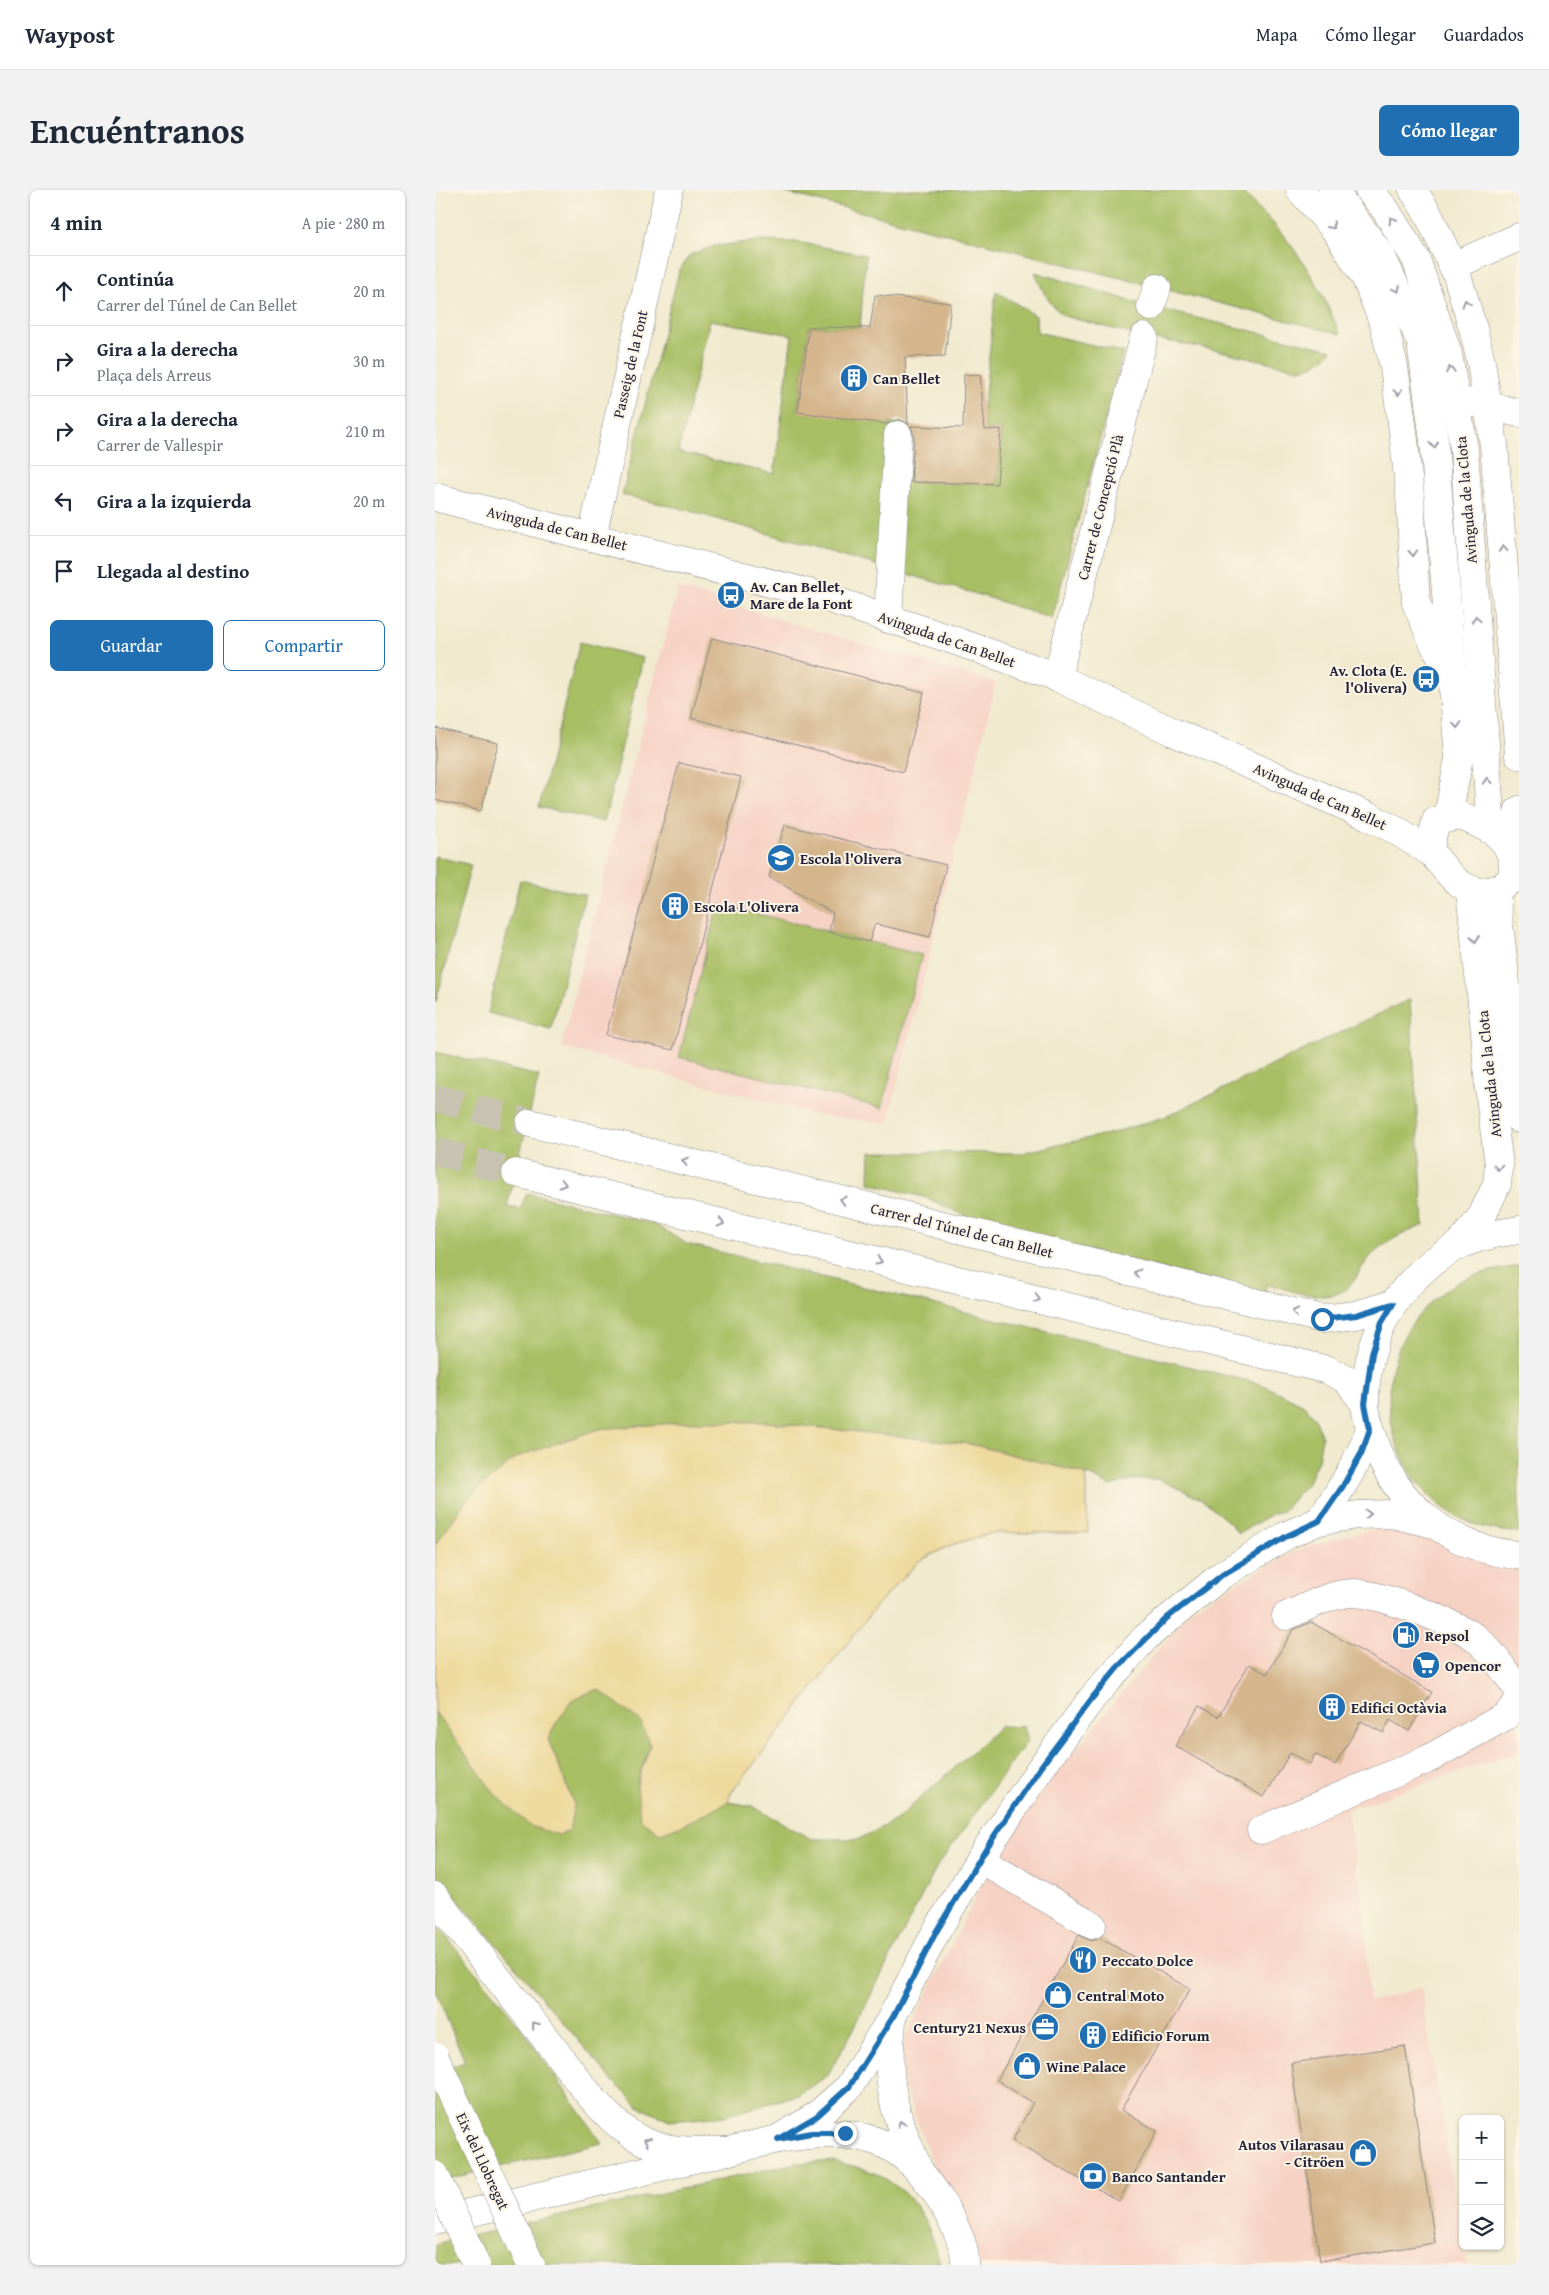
<!DOCTYPE html>
<html lang="es">
<head>
<meta charset="utf-8">
<style>
	body { margin:0; font-family:"Gentium Book Plus",serif; background:#f2f2f3; color:#1f2937 }
	.controls { position:absolute; right:15px; bottom:15px; display:grid; overflow:hidden; border-radius:8px; box-shadow:0 1px 4px #0004 }
	.controls button { width:45px; height:45px; display:grid; place-items:center; padding:0; border:0; border-bottom:1px solid #e0e1e3; background:#fff; color:#1f2937; font:25px sans-serif }
	.stop { position:absolute; width:15px; height:15px; margin:-11px; border:4px solid #1f6fb2; border-radius:50%; background:#fff }
	.stop.end { background:#1f6fb2; border-color:#fff; box-shadow:0 1px 5px #0008 }
	.list { margin:0; padding:0; list-style:none }
	h2 { display:flex; justify-content:space-between; align-items:center; height:65px; margin:0; padding:0 20px; font-size:21px }
	h2 small { font-size:16px; font-weight:400; color:#747a83 }
	.list li { display:grid; grid-template-columns:32px 1fr auto; gap:15px; align-items:center; box-sizing:border-box; height:70px; padding:0 20px; border-top:1px solid #e0e1e3 }
	.list b { display:block; font-size:19px; white-space:nowrap }
	.list p { margin:0; font-size:16px; white-space:nowrap; color:#747a83 }
	.list em { font-size:16px; font-style:normal; color:#747a83 }
	.actions { display:flex; gap:10px; padding:15px 20px }
	.actions a { flex:1; padding:11px 0; border:1px solid #1f6fb2; border-radius:8px; text-align:center; font-size:18px; color:#1f6fb2 }
	.actions .main { background:#1f6fb2; color:#fff }
	.icon { flex:none; width:28px; height:28px; fill:none; stroke:currentColor; stroke-width:2; stroke-linecap:round; stroke-linejoin:round }
	.map { position:relative; flex:none; width:1084px; height:2075px; overflow:hidden; border-radius:8px }
	header { display:flex; align-items:center; gap:30px; box-sizing:border-box; height:70px; padding:0 25px; background:#fff; border-bottom:1px solid #e0e1e3 }
	header strong { font-size:24px }
	nav { display:flex; gap:28px; margin-inline-start:auto; font-size:18px }
	.intro { display:flex; align-items:center; justify-content:space-between; box-sizing:border-box; height:120px; padding:0 30px }
	h1 { margin:0; font-size:35px }
	.button { padding:12px 22px; border-radius:8px; background:#1f6fb2; color:#fff; font-size:18px; font-weight:700 }
	main { display:flex; gap:30px; padding:0 30px }
	aside { flex:1; background:#fff; border-radius:8px; box-shadow:0 1px 4px #0004 }
	.map>svg:first-child { display:block }
	.built { fill:#f6d2c4 }
	.green { fill:#a7be63; stroke:#64704f; fill-rule:evenodd }
	.sand { fill:#eeda9e; stroke:#887e6c }
	.building { fill:#d4b58c }
	.lines { fill:none; stroke-linecap:round; stroke-linejoin:round }
	.minor-tunnel { stroke:#c8c2b1; stroke-width:28; stroke-dasharray:28 14; stroke-linecap:butt }
	.minor-casing { stroke:#8a8685; stroke-width:29 }
	.major-casing { stroke:#8a8685; stroke-width:29 }
	.highway-casing { stroke:#8a8685; stroke-width:29 }
	.minor { stroke:#fff; stroke-width:28 }
	.major { stroke:#fff; stroke-width:28 }
	.highway { stroke:#fff; stroke-width:28 }
	.highway-bridge-casing { stroke:#8a8685; stroke-width:29; stroke-linecap:butt }
	.highway-bridge { stroke:#fff; stroke-width:28 }
	.oneway { stroke:#9c9ca7 }
	.route { stroke:#1f6fb2; stroke-width:6 }
	.labels { text-anchor:middle; dominant-baseline:central; stroke-width:4; stroke-linejoin:round; paint-order:stroke }
	.street-label { font-size:15px; fill:#22223b; stroke:#fcf5e5 }
	.poi-label { font-size:15px; font-weight:bold; fill:#22223b; stroke:#fcf5e5; text-anchor:start }
</style>
</head>
<body>
<header>
<strong>Waypost</strong>
<nav><a>Mapa</a><a>Cómo llegar</a><a>Guardados</a></nav>
</header>
<div class="intro"><h1>Encuéntranos</h1><a class="button">Cómo llegar</a></div>
<main>
<aside>
<h2>4 min<small>A pie · 280 m</small></h2>
<ul class="list">
<li><svg class="icon" aria-label="ahead" viewBox="0 0 24 24"><path d="M12 20V5M6 11l6-6 6 6"/></svg><div><b>Continúa</b><p>Carrer del Túnel de Can Bellet</p></div><em>20 m</em></li>
<li><svg class="icon" aria-label="right" viewBox="0 0 24 24"><path d="M7 20v-9h11M14 6l5 5-5 5"/></svg><div><b>Gira a la derecha</b><p>Plaça dels Arreus</p></div><em>30 m</em></li>
<li><svg class="icon" aria-label="right" viewBox="0 0 24 24"><path d="M7 20v-9h11M14 6l5 5-5 5"/></svg><div><b>Gira a la derecha</b><p>Carrer de Vallespir</p></div><em>210 m</em></li>
<li><svg class="icon" aria-label="left" viewBox="0 0 24 24"><path d="M17 20v-9H6M10 6l-5 5 5 5"/></svg><div><b>Gira a la izquierda</b></div><em>20 m</em></li>
<li><svg class="icon" aria-label="arrive" viewBox="0 0 24 24"><path d="M6 21V4h12l-3 4 3 4H6"/></svg><div><b>Llegada al destino</b></div></li>
</ul>
<div class="actions"><a class="main">Guardar</a><a>Compartir</a></div>
</aside>
<div class="map">
<svg width="1084" height="2075" viewBox="0 0 1084 2075">
	<rect width="100%" height="100%" fill="#fcf5e5"/>
	<filter id="ink" filterUnits="userSpaceOnUse"><feTurbulence type="fractalNoise" baseFrequency=".02" numOctaves="2"/><feDisplacementMap in="SourceGraphic" scale="10" xChannelSelector="R" yChannelSelector="G"/><feConvolveMatrix kernelMatrix="1 2 1 2 8 2 1 2 1" color-interpolation-filters="sRGB"/></filter>
	<filter id="wash" filterUnits="userSpaceOnUse"><feTurbulence type="fractalNoise" baseFrequency=".0096" numOctaves="4" result="noise"/><feDisplacementMap in="SourceGraphic" scale="20" xChannelSelector="R" yChannelSelector="G"/><feGaussianBlur stdDeviation="1.12" result="paint"/><feColorMatrix in="noise" values="0 0 0 0 0 0 0 0 0 0 0 0 0 0 0 0 0 1.4 0 .05"/><feComposite in="paint" operator="in"/></filter>
	<g filter="url(#wash)">
		<rect width="100%" height="100%" fill="#f1eacf"/>
		<g class="built">
			<polygon points="243,397 366,436 561,493 453,933 383,925 126,857"/>
			<polygon points="998,1334 1084,1365 1084,1562 912,1620 930,1727 934,1812 986,1798 1028,2056 1033,2075 544,2075 495,1967 468,1892 468,1870 470,1848 554,1680 609,1598 757,1418 862,1360 933,1340"/>
		</g>
		<g class="green">
			<path d="M340 0H805C851 41 882 86 905 144Z"/>
			<path d="M323 51 362 52 431 65 425 138 374 137 363 221 476 236 475 292 562 294 566 239 550 240 548 223 561 101 601 126 602 142 688 162 617 429 555 408 244 318 187 305 244 81 255 65 279 56ZM275 130 357 145 339 284 243 262Z"/>
			<path d="M600 82 716 117 897 160C886 172 879 177 863 179L781 160 709 147 629 126C613 114 607 100 600 82Z"/>
			<polygon points="145,452 208,468 169,632 104,617"/>
			<polygon points="0,666 36,675 1,812 0,811"/>
			<polygon points="85,690 150,705 116,839 53,823"/>
			<polygon points="283,714 487,765 447,918 244,867"/>
			<path d="M975 809 989 1035C971 1042 949 1052 936 1066 923 1079 920 1099 901 1104 879 1110 854 1100 833 1094L828 1104 546 1033 492 1008 434 993 435 962 586 963 677 943 732 926Z"/>
			<polygon points="0,862 104,886 72,1017 85,1019 92,1003 219,1034 252,1054 826,1194 869,1215 880,1228 887,1247 883,1270 873,1292 848,1321 839,1323 803,1344 796,1334 766,1309 723,1289 696,1290 676,1296 651,1284 535,1254 330,1232 254,1232 164,1239 35,1306 0,1355"/>
			<path d="M1084 1076V1342C990 1342 931 1246 963 1160 971 1136 992 1114 1012 1099 1033 1084 1059 1080 1084 1076Z"/>
			<polygon points="163,1499 206,1531 215,1555 202,1593 225,1643 247,1635 293,1612 317,1616 376,1649 424,1649 461,1630 566,1536 589,1537 593,1550 501,1678 415,1846 392,1886 363,1905 290,1926 234,1931 203,1916 179,1892 0,1683 0,1522 20,1549 139,1615 113,1549 121,1533 138,1509"/>
			<polygon points="0,1733 84,1835 167,1953 0,1992 0,1882 30,1872 0,1800"/>
			<path d="M399 1971C411 1975 425 1977 437 1982 479 2001 495 2032 505 2075H0V2054L361 1973Z"/>
		</g>
		<polygon class="sand" points="254,1232 330,1232 535,1254 651,1284 653,1343 557,1343 516,1355 484,1371 443,1414 296,1603 293,1612 247,1635 225,1643 205,1629 202,1594 215,1555 205,1531 163,1499 138,1509 121,1533 113,1549 139,1615 134,1640 124,1645 95,1636 60,1604 0,1522 0,1355 35,1306 82,1267 164,1239"/>
		<g id="blocks">
			<g class="building">
				<polygon points="440,105 516,113 510,166 470,167 473,234 464,229 452,234 363,222 374,137 435,138"/>
				<polygon points="545,184 550,240 566,239 562,294 476,292 479,246 476,236 528,238 529,185"/>
				<polygon points="277,448 489,503 468,582 256,528"/>
				<polygon points="0,538 63,553 46,621 0,610"/>
				<polygon points="244,573 306,587 238,860 171,845"/>
				<polygon points="350,635 511,675 495,747 440,734 434,752 394,742 398,723 334,687"/>
				<polygon points="876,1432 997,1502 974,1541 955,1530 948,1543 926,1531 900,1575 880,1564 875,1574 855,1563 829,1607 740,1556 764,1516 783,1527 814,1474 832,1484 858,1440"/>
				<polygon points="644,1745 656,1751 665,1748 755,1799 686,1920 722,1941 684,2011 577,1951 598,1913 562,1890"/>
				<polygon points="970,1856 1000,2053 885,2071 856,1873"/>
			</g>
		</g>
	</g>
	<g filter="url(#ink)">
		<use href="#blocks" fill-opacity="0" stroke="#8a8685" stroke-width="1"/>
		<g class="lines">
			<g class="minor-tunnel">
				<polyline points="0,908 95,933"/>
				<polyline points="0,961 81,983"/>
			</g>
			<defs>
				<g id="minor">
					<polyline points="865,0 902,42 931,89 949,134 959,177 968,241 975,306 981,413 1000,456 1012,475"/>
					<polyline points="898,0 946,65 986,152 999,251 1024,568 1013,627"/>
					<polyline points="934,0 950,19 981,69 1013,164 1029,259 1056,639"/>
					<polyline points="978,0 992,22 1022,85 1039,142 1046,172 1059,255 1084,565"/>
					<polyline points="1018,76 1084,47"/>
					<polyline points="716,117 722,98"/>
					<polyline points="1036,212 1084,223"/>
					<polyline points="0,307 386,406 515,449 617,485 738,542 933,626 960,640 997,663"/>
					<polyline points="157,347 234,0"/>
					<polyline points="453,429 463,245"/>
					<polyline points="622,488 709,147"/>
					<path d="M1025 626C1058 639 1081 649 1078 688 1053 711 1029 703 1009 678 1006 674 999 667 997 662 994 653 999 641 1001 631Z"/>
					<polyline points="1075,659 1084,620"/>
					<polyline points="1060,701 1079,860 1084,929"/>
					<polyline points="95,933 887,1129 921,1125 958,1114"/>
					<polyline points="81,983 893,1180 912,1190 930,1214"/>
					<polyline points="1024,1055 1047,1026 1062,994 1064,975 1054,899 1050,841 1035,701"/>
					<path d="M851 1426C872 1417 896 1403 919 1403 946 1404 1023 1433 1043 1450 1060 1464 1070 1483 1084 1500"/>
					<polyline points="826,1640 991,1570 1071,1526 1084,1511"/>
					<polyline points="545,1669 657,1735"/>
				</g>
				<g id="major">
					<path d="M1084 1040C1064 1043 1044 1046 1025 1055 1001 1066 978 1087 962 1109 941 1138 930 1176 930 1212 930 1224 935 1238 939 1249 959 1314 1016 1360 1084 1365"/>
					<path d="M884 1331C905 1301 923 1273 935 1239"/>
					<path d="M457 1831C455 1854 453 1877 457 1900 460 1927 473 1953 483 1978"/>
					<polyline points="343,1949 381,1926 414,1897 457,1827 501,1742 550,1661 605,1579 658,1507 711,1447 787,1385 852,1345 884,1331 923,1325 956,1324 998,1334"/>
					<path d="M0 2031 343 1949C422 1936 469 1944 510 2018 519 2034 531 2056 530 2075"/>
				</g>
				<path id="highway" d="M0 1706 13 1725C47 1768 80 1810 114 1853 141 1886 169 1932 208 1951 235 1963 266 1961 294 1961"/>
			</defs>
			<use href="#minor" class="minor-casing"/>
			<use href="#major" class="major-casing"/>
			<use href="#highway" class="highway-casing"/>
			<use href="#minor" class="minor"/>
			<use href="#major" class="major"/>
			<use href="#highway" class="highway"/>
			<defs>
				<g id="highway-bridge">
					<polyline points="0,1867 96,2075"/>
					<polyline points="0,1985 41,2075"/>
				</g>
			</defs>
			<use href="#highway-bridge" class="highway-bridge-casing"/>
			<use href="#highway-bridge" class="highway-bridge"/>
		</g>
		<defs><path id="oneway-chevron" d="M-2-3.5L2.5 0L-2 3.5" fill="none" stroke-width="1.6" stroke-linecap="round" stroke-linejoin="round" transform="scale(1.25)"/></defs>
		<g class="oneway">
			<use href="#oneway-chevron" transform="translate(957 30) rotate(-122)"/>
			<use href="#oneway-chevron" transform="translate(897 36) rotate(49)"/>
			<use href="#oneway-chevron" transform="translate(962 99) rotate(65)"/>
			<use href="#oneway-chevron" transform="translate(1031 113) rotate(-106)"/>
			<use href="#oneway-chevron" transform="translate(1015 180) rotate(-100)"/>
			<use href="#oneway-chevron" transform="translate(963 202) rotate(82)"/>
			<use href="#oneway-chevron" transform="translate(999 255) rotate(85)"/>
			<use href="#oneway-chevron" transform="translate(1068 359) rotate(-95)"/>
			<use href="#oneway-chevron" transform="translate(978 363) rotate(87)"/>
			<use href="#oneway-chevron" transform="translate(1041 429) rotate(-94)"/>
			<use href="#oneway-chevron" transform="translate(1022 535) rotate(87)"/>
			<use href="#oneway-chevron" transform="translate(1052 591) rotate(-94)"/>
			<use href="#oneway-chevron" transform="translate(1040 749) rotate(84)"/>
			<use href="#oneway-chevron" transform="translate(250 971) rotate(-166)"/>
			<use href="#oneway-chevron" transform="translate(1063 977) rotate(90)"/>
			<use href="#oneway-chevron" transform="translate(128 994) rotate(14)"/>
			<use href="#oneway-chevron" transform="translate(408 1010) rotate(-166)"/>
			<use href="#oneway-chevron" transform="translate(286 1033) rotate(14)"/>
			<use href="#oneway-chevron" transform="translate(444 1071) rotate(14)"/>
			<use href="#oneway-chevron" transform="translate(702 1083) rotate(-166)"/>
			<use href="#oneway-chevron" transform="translate(602 1109) rotate(14)"/>
			<use href="#oneway-chevron" transform="translate(860 1122) rotate(-166)"/>
			<use href="#oneway-chevron" transform="translate(933 1324) rotate(-2)"/>
			<use href="#oneway-chevron" transform="translate(100 1835) rotate(-129)"/>
			<use href="#oneway-chevron" transform="translate(466 1934) rotate(-110)"/>
			<use href="#oneway-chevron" transform="translate(212 1951) rotate(-157)"/>
		</g>
	</g>
	<g class="lines" filter="url(#ink)">
		<polyline class="route" points="410,1943 376,1943 343,1949 382,1926 414,1897 458,1827 501,1742 550,1660 604,1579 658,1507 683,1477 732,1428 787,1385 852,1346 884,1331 908,1296 926,1264 935,1239 930,1214 937,1163 947,1132 958,1114 921,1125 887,1129"/>
	</g>
	<defs>
		<symbol id="building-disc" viewBox="-11 -11 22 22"><circle r="9.5" fill="#1f6fb2" stroke="#fcf5e5"/><path d="M-4-6H4V6H1V3H-1V6H-4ZM-2.5-4.3h1.7v1.8h-1.7ZM.8-4.3h1.7v1.8H.8ZM-2.5-1h1.7V.8h-1.7ZM.8-1h1.7V.8H.8Z" fill="#fff"/></symbol>
		<symbol id="bus-disc" viewBox="-11 -11 22 22"><circle r="9.5" fill="#1f6fb2" stroke="#fcf5e5"/><path d="M-5-6H5V4H4V6H2V4H-2V6H-4V4H-5ZM-3.5-4V0h7V-4ZM-3.5 1.2v1.5H-2V1.2ZM2 1.2v1.5H3.5V1.2Z" fill="#fff"/></symbol>
		<symbol id="school-disc" viewBox="-11 -11 22 22"><circle r="9.5" fill="#1f6fb2" stroke="#fcf5e5"/><path d="M0-5L7-2L0 1L-7-2ZM-4 1L0 2.5L4 1V4Q0 6-4 4Z" fill="#fff"/></symbol>
		<symbol id="fuel-disc" viewBox="-11 -11 22 22"><circle r="9.5" fill="#1f6fb2" stroke="#fcf5e5"/><path d="M-5.5-6h7V0h2V4h1.3V-2.5L3-4.5l.8-.8L6-3V5H2.5V1h-1V6h-7ZM-4.2-4.7v3.2H.2V-4.7Z" fill="#fff"/></symbol>
		<symbol id="supermarket-disc" viewBox="-11 -11 22 22"><circle r="9.5" fill="#1f6fb2" stroke="#fcf5e5"/><path d="M-6-5.5h2.5l.6 2H6L4.5 2H-2.5L-4.4-4H-6ZM-1.5 3.2a1.3 1.3 0 1 0 .1 0ZM3 3.2a1.3 1.3 0 1 0 .1 0Z" fill="#fff"/></symbol>
		<symbol id="restaurant-disc" viewBox="-11 -11 22 22"><circle r="9.5" fill="#1f6fb2" stroke="#fcf5e5"/><path d="M-5-6h1v4h1v-4h1v4h1v-4h1v5L-1.5 .5V6h-2V.5L-5-1ZM5-6V6H3V1.5H1.5Q1.5-4 5-6Z" fill="#fff"/></symbol>
		<symbol id="shop-disc" viewBox="-11 -11 22 22"><circle r="9.5" fill="#1f6fb2" stroke="#fcf5e5"/><path d="M-5-2.5h2.3a2.7 3.5 0 0 1 5.4 0H5L5.5 6h-11ZM-1.5-2.5h3a1.5 2.3 0 0 0-3 0Z" fill="#fff"/></symbol>
		<symbol id="office-disc" viewBox="-11 -11 22 22"><circle r="9.5" fill="#1f6fb2" stroke="#fcf5e5"/><path d="M-6-3h4V-5.5h4V-3h4V5H-6ZM-1-4.5V-3h2v-1.5ZM-6 0V1H6V0Z" fill="#fff"/></symbol>
		<symbol id="bank-disc" viewBox="-11 -11 22 22"><circle r="9.5" fill="#1f6fb2" stroke="#fcf5e5"/><path d="M-6-4H6V4H-6ZM0-2.3a2.3 2.3 0 1 0 0 4.6a2.3 2.3 0 1 0 0-4.6Z" fill="#fff"/></symbol>
	</defs>
	<g fill-rule="evenodd">
		<use href="#building-disc" x="403" y="172" width="32" height="32"/>
		<use href="#bus-disc" x="280" y="389" width="32" height="32"/>
		<use href="#bus-disc" x="975" y="473" width="32" height="32"/>
		<use href="#school-disc" x="330" y="652" width="32" height="32"/>
		<use href="#building-disc" x="224" y="700" width="32" height="32"/>
		<use href="#fuel-disc" x="955" y="1429" width="32" height="32"/>
		<use href="#supermarket-disc" x="975" y="1459" width="32" height="32"/>
		<use href="#building-disc" x="881" y="1501" width="32" height="32"/>
		<use href="#restaurant-disc" x="632" y="1754" width="32" height="32"/>
		<use href="#shop-disc" x="607" y="1789" width="32" height="32"/>
		<use href="#office-disc" x="594" y="1821" width="32" height="32"/>
		<use href="#building-disc" x="642" y="1829" width="32" height="32"/>
		<use href="#shop-disc" x="576" y="1860" width="32" height="32"/>
		<use href="#shop-disc" x="912" y="1947" width="32" height="32"/>
		<use href="#bank-disc" x="642" y="1970" width="32" height="32"/>
	</g>
	<g class="labels">
		<g class="street-label">
			<text transform="translate(195 174) rotate(-77)">Passeig de la Font</text>
			<text transform="translate(1031 310) rotate(-95)">Avinguda de la Clota</text>
			<text transform="translate(665 317) rotate(-76)">Carrer de Concepció Plà</text>
			<text transform="translate(122 338) rotate(14)">Avinguda de Can Bellet</text>
			<text transform="translate(512 449) rotate(19)">Avinguda de Can Bellet</text>
			<text transform="translate(885 606) rotate(24)">Avinguda de Can Bellet</text>
			<text transform="translate(1054 884) rotate(-96)">Avinguda de la Clota</text>
			<text transform="translate(527 1040) rotate(14)">Carrer del Túnel de Can Bellet</text>
			<text transform="translate(48 1971) rotate(65)">Eix del Llobregat</text>
		</g>
		<g class="poi-label">
			<text x="438" y="188">Can Bellet</text>
			<text x="315" y="396">Av. Can Bellet,<tspan x="315" dy="17">Mare de la Font</tspan></text>
			<text x="972" y="480" text-anchor="end">Av. Clota (E.<tspan x="972" dy="17">l'Olivera)</tspan></text>
			<text x="365" y="668">Escola l'Olivera</text>
			<text x="259" y="716">Escola L'Olivera</text>
			<text x="990" y="1445">Repsol</text>
			<text x="1010" y="1475">Opencor</text>
			<text x="916" y="1517">Edifici Octàvia</text>
			<text x="667" y="1770">Peccato Dolce</text>
			<text x="642" y="1805">Central Moto</text>
			<text x="591" y="1837" text-anchor="end">Century21 Nexus</text>
			<text x="677" y="1845">Edificio Forum</text>
			<text x="611" y="1876">Wine Palace</text>
			<text x="909" y="1954" text-anchor="end">Autos Vilarasau<tspan x="909" dy="17">- Citröen</tspan></text>
			<text x="677" y="1986">Banco Santander</text>
		</g>
	</g>
</svg>
<div class="controls">
<button>+</button>
<button>−</button>
<button><svg class="icon" aria-label="layers" viewBox="0 0 24 24"><path d="M12 4l9 5-9 5-9-5zM3 14l9 5 9-5"/></svg></button>
</div>
<div class="stop" style="left:887px;top:1129px"></div>
<div class="stop end" style="left:410px;top:1943px"></div>
</div>
</main>
</body>
</html>
